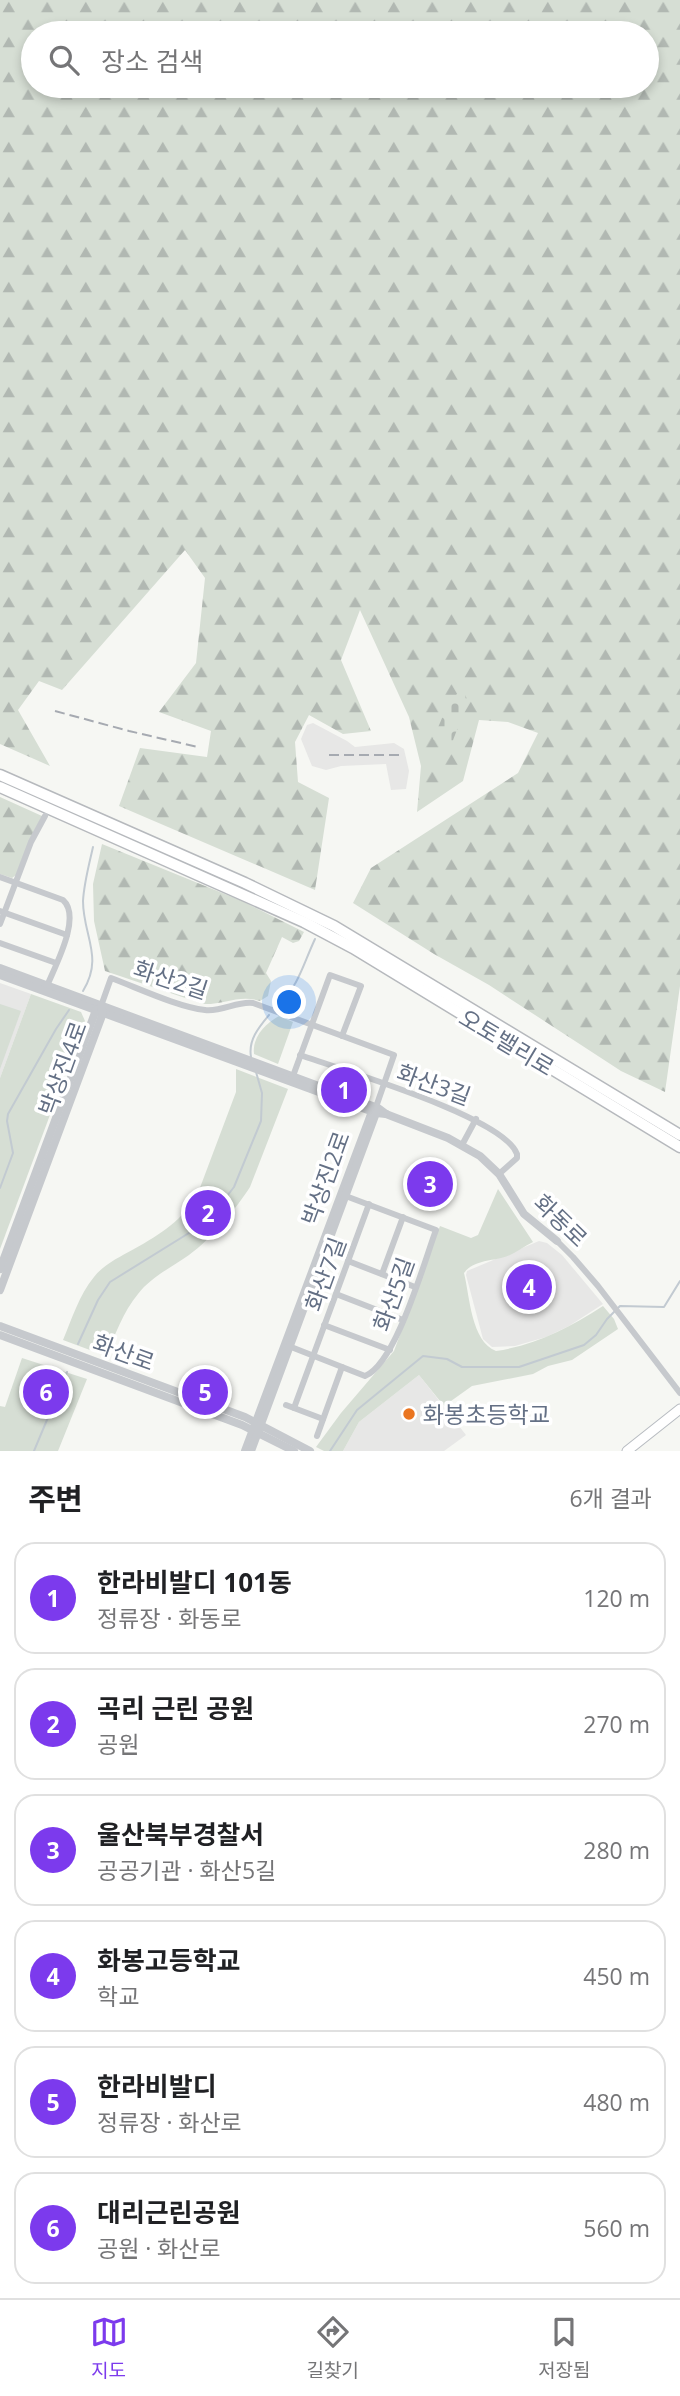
<!DOCTYPE html>
<html lang="ko">
<head>
<meta charset="utf-8">
<style>
	body { margin:0; font-family:"Open Sans","Noto Sans KR",sans-serif; background:#f6f6f6; color:#202124 }
	.you { position:absolute; left:290px; top:1003px; width:24px; height:24px; margin:-18px; border:5px solid #fff; border-radius:50%; background:#1a73e8; box-shadow:0 0 0 10px #1a73e833 }
	.badge { display:grid; place-items:center; width:46px; height:46px; border-radius:50%; background:#7c3aed; color:#fff; font-size:23px; font-weight:700 }
	.pin { position:absolute; translate:-50% -50%; border:4px solid #fff; box-shadow:0 2px 7px #0006 }
	.list { margin:0; padding:0; list-style:none }
	h2 { display:flex; justify-content:space-between; align-items:center; height:91px; margin:0; padding:0 28px; font-size:30px }
	h2 small { font-size:23px; font-weight:400; color:#757577 }
	.list li { display:grid; grid-template-columns:46px 1fr auto; gap:21px; align-items:center; box-sizing:border-box; height:112px; margin:0 14px 14px; padding:0 14px; border:2px solid #e0e0e0; border-radius:21px }
	.list b { display:block; font-size:26px; white-space:nowrap }
	.list p { margin:0; font-size:23px; white-space:nowrap; color:#757577 }
	.list em { font-size:23px; font-style:normal; color:#757577 }
	.icon { flex:none; width:38px; height:38px; fill:none; stroke:currentColor; stroke-width:2; stroke-linecap:round; stroke-linejoin:round }
	.map { position:relative; flex:none; width:680px; height:1451px; overflow:hidden }
	.search { position:absolute; background:#fff; box-shadow:0 4px 10px #0003; left:21px; right:21px; top:21px; height:77px; display:flex; align-items:center; gap:18px; box-sizing:border-box; padding:0 24px; border-radius:38px; color:#757577; font-size:26px }
	.sheet { height:847px; background:#fff }
	nav { display:flex; justify-content:space-around; align-items:center; box-sizing:border-box; height:98px; border-top:2px solid #e0e0e0; background:#fff; font-size:19px; color:#757577 }
	nav a { display:grid; justify-items:center; gap:4px }
	nav .on { color:#7c3aed }
	.map>svg:first-child { display:block }
	.built { fill:#e7e7e6 }
	.forest { fill:url(#forest-firs); fill-rule:evenodd }
	.cemetery { fill:url(#cemetery-stones) }
	.park { fill:#d6ded4 }
	.lines { fill:none; stroke-linecap:round; stroke-linejoin:round }
	.stream { stroke:#c2cad1; stroke-width:2 }
	.secondary-casing { stroke:#b8bcc1; stroke-width:11 }
	.trunk-casing { stroke:#b6b9bd; stroke-width:13 }
	.minor { stroke:#c6c9cd; stroke-width:6 }
	.tertiary { stroke:#c6c9cd; stroke-width:8 }
	.secondary { stroke:#fff; stroke-width:9 }
	.trunk { stroke:#fff; stroke-width:10 }
	.rail { stroke:#a6aab1; stroke-width:2; stroke-dasharray:10 5; stroke-linecap:butt }
	.poi-dot { fill:#ea7520; stroke:#fff; stroke-width:2.5 }
	.labels { text-anchor:middle; dominant-baseline:central; stroke-width:7; stroke-linejoin:round; paint-order:stroke }
	.street-label { font-size:23px; fill:#647085; stroke:#fff }
	.poi-label { font-size:23px; fill:#647085; stroke:#fff; text-anchor:start }
</style>
</head>
<body>
<div class="map">
<svg width="680" height="1451" viewBox="0 0 680 1451">
	<defs>
		<pattern id="forest-firs" width="22" height="20" patternUnits="userSpaceOnUse" patternTransform="scale(1.75)"><rect width="22" height="20" fill="#d6ded4"/><path d="M5 1l3.5 6h-7zM16 11l3.5 6h-7z" fill="#b1b8b2"/></pattern>
		<pattern id="cemetery-stones" width="16" height="16" patternUnits="userSpaceOnUse" patternTransform="scale(1.75)"><rect width="16" height="16" fill="#d6ded4"/><path d="M2 7V4a2 2 0 0 1 4 0v3zM10 15v-3a2 2 0 0 1 4 0v3z" fill="#b1b8b2"/></pattern>
	</defs>
	<rect width="100%" height="100%" fill="#f6f7f3"/>
	<g class="built">
		<polygon points="313,723 347,741 355,747 394,743 404,749 409,771 406,789 391,790 386,764 341,766 326,770 312,766 301,739 307,725"/>
		<polygon points="0,983 31,994 0,1078"/>
		<polygon points="539,1241 547,1243 562,1255 603,1304 569,1326 546,1337 515,1346 492,1347 483,1339 466,1275 467,1271"/>
		<polygon points="419,1375 466,1435 444,1451 343,1451 359,1422"/>
	</g>
	<g class="forest">
		<path d="M0 0H680V986L665 1092 621 1071 489 985 434 954 353 903 371 868 518 773 538 733 508 722 479 720 463 781 417 812 421 766 409 717 360 610 341 660 371 731 343 734 309 715 295 742 298 782 329 798 315 890 119 806 140 748 207 757 211 731 159 712 196 663 205 578 185 550 62 690 39 681 18 710 50 766 0 744ZM33 33H647V86H33Z"/>
		<polygon points="0,797 42,816 29,841 16,875 12,878 0,874"/>
		<path d="M102 844 242 901 304 932 299 941 293 943 282 937 266 973 271 981 268 996 260 1001C240 994 223 1005 203 1004L105 971 94 921 93 884Z"/>
	</g>
	<polygon class="cemetery" points="460,691 464,693 468,701 450,748 433,739 449,702"/>
	<g class="park">
		<polygon points="31,994 81,1012 85,1021 0,1249 0,1078"/>
		<polygon points="0,1004 21,1011 0,1069"/>
		<path d="M279 1016 293 1022 278 1064 254 1054C252 1037 265 1024 279 1016Z"/>
		<path d="M236 1069 288 1089 250 1187C236 1209 211 1239 189 1255 172 1267 151 1277 138 1294 123 1312 115 1335 106 1356L63 1340C72 1319 79 1295 94 1277 104 1264 120 1257 134 1249 161 1234 183 1220 198 1193L236 1092Z"/>
		<path d="M498 1189 533 1242C523 1247 512 1256 501 1258 489 1261 473 1261 464 1273 470 1297 471 1341 496 1351 536 1345 569 1328 603 1306L614 1319 618 1329 572 1360 548 1366 533 1374 472 1386 444 1406 419 1375 359 1422 343 1451H324L316 1447 341 1413 394 1351 440 1226 471 1238 478 1235Z"/>
		<polygon points="22,1358 87,1379 58,1451 0,1451 0,1406 5,1407"/>
	</g>
	<g class="lines">
		<g class="stream">
			<path d="M83 991C104 957 83 936 83 901 84 883 89 865 93 847"/>
			<path d="M278 1006C300 983 302 967 315 939"/>
			<path d="M251 1057C248 1040 259 1027 269 1015"/>
			<polyline points="0,1188 13,1153 7,1121 8,1114 56,1029 69,1010"/>
			<polyline points="78,1344 98,1300 110,1282 197,1228 217,1209 234,1187 261,1121 262,1093 256,1072"/>
			<polyline points="34,1451 67,1372"/>
			<polyline points="330,1451 357,1410 423,1356 447,1359 462,1367 519,1367 584,1345 596,1335 607,1319 620,1306 664,1307 680,1281"/>
		</g>
		<defs>
			<polyline id="secondary" points="627,1451 680,1409"/>
			<g id="trunk">
				<polyline points="0,775 245,883 334,926 680,1135"/>
				<polyline points="0,787 304,922 353,948 680,1147"/>
			</g>
		</defs>
		<use href="#secondary" class="secondary-casing"/>
		<use href="#trunk" class="trunk-casing"/>
		<g class="minor">
			<path d="M0 877 63 900C82 917 55 966 47 986"/>
			<polyline points="0,911 67,935"/>
			<polyline points="0,924 31,842 45,816"/>
			<polyline points="0,943 56,963"/>
			<path d="M101 1006 111 978C138 988 178 1007 205 1010 222 1012 237 1001 253 1003L394 1055 376 1107"/>
			<path d="M300 1055C342 1070 504 1117 517 1154V1158L499 1174"/>
			<polyline points="293,1076 330,975 361,986 342,1036"/>
			<polyline points="462,1145 476,1119"/>
			<polyline points="557,1241 573,1257 598,1286 680,1393"/>
			<polyline points="348,1261 415,1287"/>
			<polyline points="382,1274 403,1217"/>
			<polyline points="336,1294 403,1320"/>
			<polyline points="324,1325 390,1350"/>
			<path d="M286 1345 365 1376C396 1364 424 1262 436 1230L343 1195"/>
			<polyline points="286,1405 323,1419"/>
			<polyline points="294,1408 369,1204"/>
			<polyline points="317,1436 342,1367"/>
		</g>
		<g class="tertiary">
			<polyline points="0,968 378,1108 386,1114 448,1138 480,1156 499,1174 524,1214 557,1241"/>
			<polyline points="0,975 376,1113 386,1114"/>
			<polyline points="0,1269 96,1010 99,1008"/>
			<polyline points="0,1290 103,1013 101,1007"/>
			<polyline points="0,1326 245,1417 310,1451"/>
			<polyline points="0,1335 242,1425 294,1451"/>
			<polyline points="245,1451 373,1109"/>
			<polyline points="251,1451 376,1113 376,1109"/>
		</g>
		<use href="#secondary" class="secondary"/>
		<use href="#trunk" class="trunk"/>
		<g class="rail">
			<polyline points="55,711 129,731 198,747"/>
			<polyline points="329,755 404,755"/>
		</g>
	</g>
	<circle class="poi-dot" cx="409" cy="1414" r="7"/>
	<g class="labels">
		<g class="street-label">
			<text transform="translate(171 979) rotate(18)">화산2길</text>
			<text transform="translate(507 1042) rotate(31)">오토밸리로</text>
			<text transform="translate(62 1068) rotate(-70)">박상진4로</text>
			<text transform="translate(434 1084) rotate(20)">화산3길</text>
			<text transform="translate(325 1178) rotate(-70)">박상진2로</text>
			<text transform="translate(561 1220) rotate(44)">화동로</text>
			<text transform="translate(325 1274) rotate(-70)">화산7길</text>
			<text transform="translate(393 1294) rotate(-70)">화산5길</text>
			<text transform="translate(124 1352) rotate(20)">화산로</text>
		</g>
		<g class="poi-label">
			<text x="423" y="1414">화봉초등학교</text>
		</g>
	</g>
</svg>
<div class="you"></div>
<div class="pin badge" style="left:344px;top:1090px">1</div>
<div class="pin badge" style="left:208px;top:1213px">2</div>
<div class="pin badge" style="left:430px;top:1184px">3</div>
<div class="pin badge" style="left:529px;top:1287px">4</div>
<div class="pin badge" style="left:205px;top:1392px">5</div>
<div class="pin badge" style="left:46px;top:1392px">6</div>
<div class="search"><svg class="icon" aria-label="search" viewBox="0 0 24 24"><circle cx="10" cy="10" r="6"/><path d="M15 15l6 6"/></svg>장소 검색</div>
</div>
<section class="sheet">
<h2>주변<small>6개 결과</small></h2>
<ul class="list">
<li><span class="badge">1</span><div><b>한라비발디 101동</b><p>정류장 · 화동로</p></div><em>120 m</em></li>
<li><span class="badge">2</span><div><b>곡리 근린 공원</b><p>공원</p></div><em>270 m</em></li>
<li><span class="badge">3</span><div><b>울산북부경찰서</b><p>공공기관 · 화산5길</p></div><em>280 m</em></li>
<li><span class="badge">4</span><div><b>화봉고등학교</b><p>학교</p></div><em>450 m</em></li>
<li><span class="badge">5</span><div><b>한라비발디</b><p>정류장 · 화산로</p></div><em>480 m</em></li>
<li><span class="badge">6</span><div><b>대리근린공원</b><p>공원 · 화산로</p></div><em>560 m</em></li>
</ul>
</section>
<nav>
<a class="on"><svg class="icon" aria-label="map" viewBox="0 0 24 24"><path d="M3 6l6-2 6 2 6-2v14l-6 2-6-2-6 2zM9 4v14M15 6v14"/></svg>지도</a>
<a><svg class="icon" aria-label="directions" viewBox="0 0 24 24"><path d="M12 3l9 9-9 9-9-9zM9 14v-3h6M13 9l2 2-2 2"/></svg>길찾기</a>
<a><svg class="icon" aria-label="saved" viewBox="0 0 24 24"><path d="M7 4h10v16l-5-4-5 4z"/></svg>저장됨</a>
</nav>
</body>
</html>
